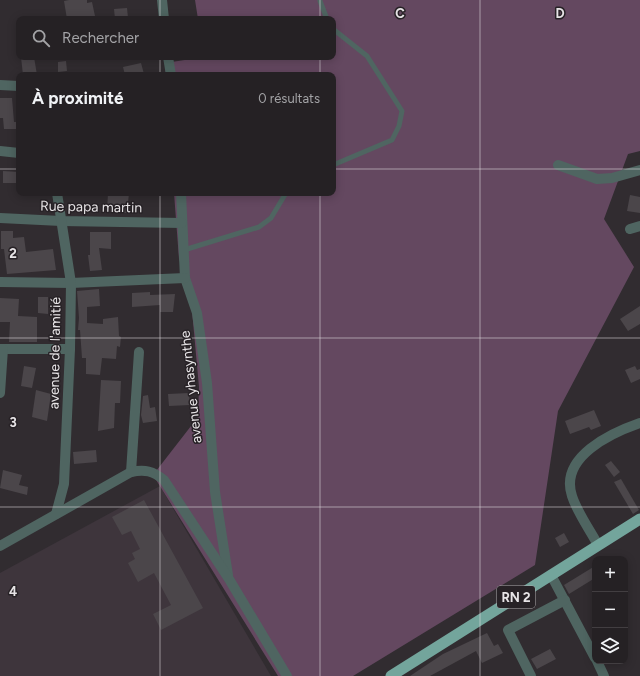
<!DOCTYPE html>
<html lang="fr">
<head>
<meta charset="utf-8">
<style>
	body { margin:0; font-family:Figtree,sans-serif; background:#2d292c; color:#f1f3f6 }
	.controls { position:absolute; right:12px; bottom:12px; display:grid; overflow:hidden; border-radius:8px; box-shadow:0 2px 10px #0003 }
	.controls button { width:36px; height:36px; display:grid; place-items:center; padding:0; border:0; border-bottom:1px solid #423e41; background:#252124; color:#f1f3f6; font:20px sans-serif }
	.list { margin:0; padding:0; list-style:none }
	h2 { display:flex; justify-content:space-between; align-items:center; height:52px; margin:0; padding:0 16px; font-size:17px }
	h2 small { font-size:13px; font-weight:400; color:#a3a3a6 }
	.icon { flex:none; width:22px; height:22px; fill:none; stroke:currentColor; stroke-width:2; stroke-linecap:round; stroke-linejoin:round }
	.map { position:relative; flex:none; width:640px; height:676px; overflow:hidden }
	.search { position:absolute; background:#252124; box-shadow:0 2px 10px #0003; left:16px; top:16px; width:320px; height:44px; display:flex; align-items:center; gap:10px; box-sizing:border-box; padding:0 14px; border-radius:8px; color:#a3a3a6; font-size:15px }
	.panel { position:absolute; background:#252124; box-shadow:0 2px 10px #0003; left:16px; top:72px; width:320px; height:124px; border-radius:8px }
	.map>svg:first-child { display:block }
	.built { fill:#3e353c }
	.green { fill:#644860 }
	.building { fill:#4b464a }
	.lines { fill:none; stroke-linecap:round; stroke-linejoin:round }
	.service { stroke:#4f6561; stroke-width:5 }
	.minor { stroke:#4f6561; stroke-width:10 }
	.trunk { stroke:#73a59c; stroke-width:11 }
	.grid { fill:none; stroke:#e7e4e6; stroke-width:1; stroke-opacity:0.55 }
	.labels { text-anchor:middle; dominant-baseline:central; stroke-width:3; stroke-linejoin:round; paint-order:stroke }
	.shield { fill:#272226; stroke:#adaaac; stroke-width:1 }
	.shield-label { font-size:13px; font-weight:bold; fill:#e7e4e6 }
	.street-label { font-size:14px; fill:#e7e4e6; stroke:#272226 }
	.grid-label { font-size:13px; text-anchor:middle; font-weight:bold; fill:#e7e4e6; stroke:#272226; stroke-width:3; stroke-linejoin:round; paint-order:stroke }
</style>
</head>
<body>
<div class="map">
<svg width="640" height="676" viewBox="0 0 640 676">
	<rect width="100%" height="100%" fill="#312c30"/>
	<polygon class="built" points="160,486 271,676 0,676 0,573"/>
	<polygon class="green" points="195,0 640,0 640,151 628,154 604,219 634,267 558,411 535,565 353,676 278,676 153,475 198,417 199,387 190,289 179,259 174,193 333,193 333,75 166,75 165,63 204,57 333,57 333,19 198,19"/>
	<g class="building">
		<polygon points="69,0 87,0 87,3 92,2 95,16 67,19 64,1"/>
		<polygon points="127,8 128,18 115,19 114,9"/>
		<polygon points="21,57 34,57 37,75 23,75"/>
		<polygon points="66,61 67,71 58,72 58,62"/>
		<polygon points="141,63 144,74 125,75 123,67"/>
		<polygon points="0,98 12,98 14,122 19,122 19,129 4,129 3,118 0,118"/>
		<polygon points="3,171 19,172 19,183 3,183"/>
		<polygon points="108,193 129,193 127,213 107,212"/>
		<polygon points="630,195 640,197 640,213 627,211"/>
		<polygon points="1,231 13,231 13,238 24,237 26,252 53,249 56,270 7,274 4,249 1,249"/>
		<polygon points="90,232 111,232 111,249 99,248 102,270 90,271 88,255 90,255"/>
		<polygon points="99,289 100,306 87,307 87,323 103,324 103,319 118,317 119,336 121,337 120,347 117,346 116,359 102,358 100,375 86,374 86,358 82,358 80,330 78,330 79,318 77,291"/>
		<polygon points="150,292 150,295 175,294 173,312 160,312 160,305 132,307 132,293"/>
		<polygon points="38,297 48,297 48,314 38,313"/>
		<polygon points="0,298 19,299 18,316 37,317 37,342 9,342 10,322 0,322"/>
		<polygon points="640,306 640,324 628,331 620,319"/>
		<polygon points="24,366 36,368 32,388 21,386"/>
		<polygon points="635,366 637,370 640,369 640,379 631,383 625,370"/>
		<polygon points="101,380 121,381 120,403 115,403 114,428 98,431"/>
		<polygon points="36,390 51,394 47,421 32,417"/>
		<polygon points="189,393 190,405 169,406 168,394"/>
		<polygon points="148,395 150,408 155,407 157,421 143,423 141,415 143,396"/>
		<polygon points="594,410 601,426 591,430 589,427 570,434 565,421"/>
		<polygon points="96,450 97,462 74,464 73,452"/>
		<polygon points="611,461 620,472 614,477 605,465"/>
		<polygon points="3,470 22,475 19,485 28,487 27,495 0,488"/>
		<polygon points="621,479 639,510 633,514 614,482"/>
		<polygon points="144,500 203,608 161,630 153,614 171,605 154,573 138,582 128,563 135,559 132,553 140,549 131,531 122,535 112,517"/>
		<polygon points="564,533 569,542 560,547 555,538"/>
		<polygon points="595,566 595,578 569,594 564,585"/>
		<polygon points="487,633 494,646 498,644 503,653 482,663 476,651 430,676 410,676 443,654"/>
		<polygon points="550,649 556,659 537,669 531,659"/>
	</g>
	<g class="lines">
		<g class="service">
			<polyline points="320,1 327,19"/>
			<polyline points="333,29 367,56 402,111 399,126 392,140 333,165"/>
			<polyline points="184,250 259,227 271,218 286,193"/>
		</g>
		<g class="minor">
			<polyline points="162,0 164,19"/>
			<polyline points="168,57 171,75"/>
			<polyline points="0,85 19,86"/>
			<polyline points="0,151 19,153"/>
			<polyline points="558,165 597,179 612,178 640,170"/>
			<polyline points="181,193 185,278 197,313 207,383 215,492 228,575"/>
			<polyline points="0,218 61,221 182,223"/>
			<polyline points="630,229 640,226"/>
			<polyline points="0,282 71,283 185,278"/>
			<polyline points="0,349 70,349"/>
			<polyline points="0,393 3,349"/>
			<polyline points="131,472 139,352"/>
			<polyline points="56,514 64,484 70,349 71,283 57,193"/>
			<path d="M598 545C590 530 577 512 572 496 559 457 611 433 640 423"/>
			<path d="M0 546 131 472C145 469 153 471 164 480L229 579 287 676"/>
			<polyline points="551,575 595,658"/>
			<polyline points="597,661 604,676"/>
			<polyline points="531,676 508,630 565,600"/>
		</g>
		<polyline class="trunk" points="391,676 640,519"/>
	</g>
	<path class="grid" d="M160 0V19M320 0V19M480 0V676M160 57V75M320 57V75M0 169H19M333 169H640M160 193V676M320 193V676M0 338H640M0 507H640"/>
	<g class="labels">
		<rect class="shield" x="497" y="586" width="38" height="22" rx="3"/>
		<g class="shield-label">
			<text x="516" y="597">RN 2</text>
		</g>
		<g class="street-label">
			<text transform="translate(91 207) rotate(1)">Rue papa martin</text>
			<text transform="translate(55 353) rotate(-89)">avenue de l'amitié</text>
			<text transform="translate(191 387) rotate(-96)">avenue yhasynthe</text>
		</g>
	</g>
	<g class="grid-label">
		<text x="400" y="18">C</text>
		<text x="560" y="18">D</text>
		<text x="13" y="258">2</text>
		<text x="13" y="427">3</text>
		<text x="13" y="596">4</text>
	</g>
</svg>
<div class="controls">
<button>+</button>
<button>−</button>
<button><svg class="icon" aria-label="layers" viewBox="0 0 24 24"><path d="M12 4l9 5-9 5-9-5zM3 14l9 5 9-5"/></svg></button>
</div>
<div class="search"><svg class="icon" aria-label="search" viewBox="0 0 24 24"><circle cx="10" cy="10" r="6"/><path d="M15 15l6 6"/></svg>Rechercher</div>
<section class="panel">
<h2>À proximité<small>0 résultats</small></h2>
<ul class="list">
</ul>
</section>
</div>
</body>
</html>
